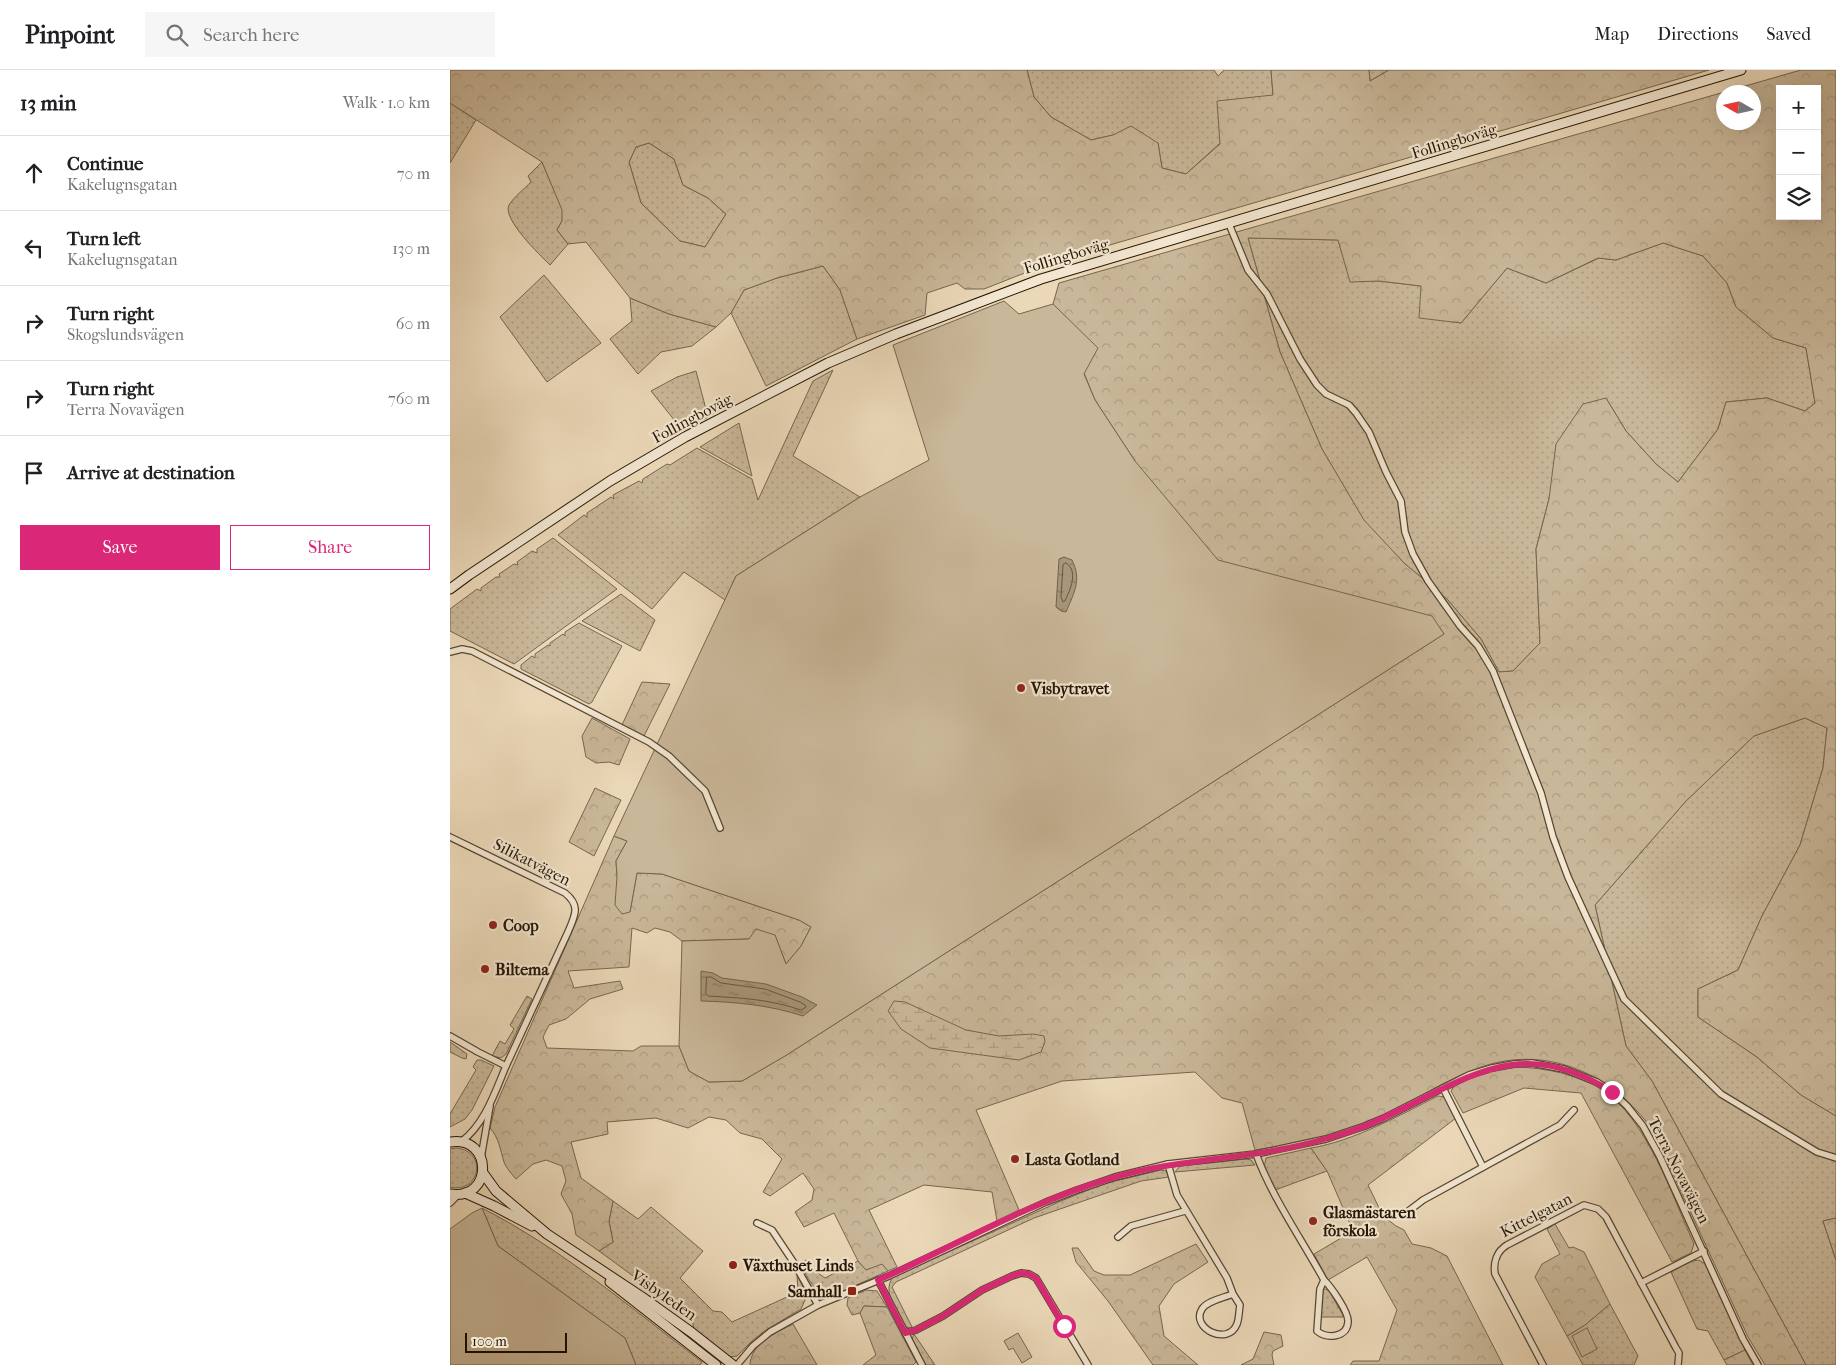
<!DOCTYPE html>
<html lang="en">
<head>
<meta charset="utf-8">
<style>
	body { margin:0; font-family:"IM FELL French Canon",serif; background:#f6f6f6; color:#202124 }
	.controls { position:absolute; right:15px; top:15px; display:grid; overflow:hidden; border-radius:0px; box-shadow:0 5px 20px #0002 }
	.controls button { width:45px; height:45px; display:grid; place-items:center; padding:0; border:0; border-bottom:1px solid #e0e0e0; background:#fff; color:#202124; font:25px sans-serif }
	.compass { position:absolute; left:1266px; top:15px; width:45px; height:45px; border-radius:50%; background:#fff; box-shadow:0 5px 20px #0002; rotate:279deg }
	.scale { position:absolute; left:15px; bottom:12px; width:102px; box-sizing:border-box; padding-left:5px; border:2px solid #241502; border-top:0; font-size:14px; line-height:18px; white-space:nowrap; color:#241502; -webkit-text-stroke:4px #f2e6d1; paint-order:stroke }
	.stop { position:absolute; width:15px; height:15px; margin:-11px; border:4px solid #db2777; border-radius:50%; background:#fff }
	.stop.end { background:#db2777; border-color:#fff; box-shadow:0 1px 5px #0008 }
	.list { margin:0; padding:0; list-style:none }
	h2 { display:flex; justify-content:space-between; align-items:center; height:65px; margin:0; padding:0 20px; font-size:21px }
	h2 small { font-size:16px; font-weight:400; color:#757577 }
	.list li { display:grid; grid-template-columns:32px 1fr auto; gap:15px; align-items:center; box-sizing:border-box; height:75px; padding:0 20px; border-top:1px solid #e0e0e0 }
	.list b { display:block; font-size:19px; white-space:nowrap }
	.list p { margin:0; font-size:16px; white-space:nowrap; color:#757577 }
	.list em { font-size:16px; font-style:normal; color:#757577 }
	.actions { display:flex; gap:10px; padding:15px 20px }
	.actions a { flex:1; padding:11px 0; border:1px solid #db2777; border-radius:0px; text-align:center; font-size:18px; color:#db2777 }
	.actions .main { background:#db2777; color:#fff }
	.icon { flex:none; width:28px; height:28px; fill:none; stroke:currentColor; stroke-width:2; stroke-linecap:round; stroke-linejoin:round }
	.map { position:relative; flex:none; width:1386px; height:1295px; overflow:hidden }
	header { display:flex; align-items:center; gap:30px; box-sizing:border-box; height:70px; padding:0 25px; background:#fff; border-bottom:1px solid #e0e0e0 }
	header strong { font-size:24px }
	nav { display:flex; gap:28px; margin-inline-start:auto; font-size:18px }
	.search { width:350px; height:45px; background:#f6f6f6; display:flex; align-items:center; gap:12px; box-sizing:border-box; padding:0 18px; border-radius:0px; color:#757577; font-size:19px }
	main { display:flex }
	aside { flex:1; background:#fff }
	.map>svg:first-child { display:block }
	.grass { fill:url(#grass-dots); stroke:#76664e }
	.forest { fill:url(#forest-crowns); stroke:#76664e; fill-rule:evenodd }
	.wetland { fill:url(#wetland-marsh); stroke:#76664e }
	.green { fill:#c9b799; stroke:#76664e }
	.water { fill:url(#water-ripples); stroke:#73624a }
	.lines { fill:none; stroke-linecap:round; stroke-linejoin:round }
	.shore { stroke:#66563e; stroke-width:1 }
	.street-casing { stroke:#564630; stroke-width:8 }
	.secondary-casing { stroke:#241502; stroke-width:11 }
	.street { stroke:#f2e6d1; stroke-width:5.5 }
	.secondary { stroke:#f2e6d1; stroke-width:9 }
	.route { stroke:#db2777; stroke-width:6 }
	.poi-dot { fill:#8f2418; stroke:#f2e6d1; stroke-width:2 }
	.labels { text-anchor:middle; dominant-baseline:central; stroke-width:4.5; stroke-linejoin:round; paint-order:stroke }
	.street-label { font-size:16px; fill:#241502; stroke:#f2e6d1 }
	.poi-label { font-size:16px; font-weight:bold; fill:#241502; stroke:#f2e6d1; text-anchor:start }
</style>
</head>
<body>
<header>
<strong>Pinpoint</strong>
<div class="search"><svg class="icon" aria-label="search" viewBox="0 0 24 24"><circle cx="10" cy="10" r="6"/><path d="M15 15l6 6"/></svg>Search here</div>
<nav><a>Map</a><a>Directions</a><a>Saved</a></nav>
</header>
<main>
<aside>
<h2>13 min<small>Walk · 1.0 km</small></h2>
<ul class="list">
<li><svg class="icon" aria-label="ahead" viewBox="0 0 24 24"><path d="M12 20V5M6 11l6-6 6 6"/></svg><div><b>Continue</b><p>Kakelugnsgatan</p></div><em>70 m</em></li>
<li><svg class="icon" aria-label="left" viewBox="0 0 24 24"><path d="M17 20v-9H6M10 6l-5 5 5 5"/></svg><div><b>Turn left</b><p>Kakelugnsgatan</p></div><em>130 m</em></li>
<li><svg class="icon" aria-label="right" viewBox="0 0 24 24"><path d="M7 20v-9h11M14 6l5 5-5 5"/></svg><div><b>Turn right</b><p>Skogslundsvägen</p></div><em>60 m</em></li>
<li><svg class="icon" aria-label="right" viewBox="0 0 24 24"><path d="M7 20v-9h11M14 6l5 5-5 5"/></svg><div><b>Turn right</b><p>Terra Novavägen</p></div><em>760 m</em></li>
<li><svg class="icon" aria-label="arrive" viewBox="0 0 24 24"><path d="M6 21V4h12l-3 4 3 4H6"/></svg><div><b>Arrive at destination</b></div></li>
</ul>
<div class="actions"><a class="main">Save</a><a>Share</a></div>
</aside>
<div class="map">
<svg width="1386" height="1295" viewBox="0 0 1386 1295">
	<defs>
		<pattern id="grass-dots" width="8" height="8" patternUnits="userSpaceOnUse" patternTransform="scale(1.25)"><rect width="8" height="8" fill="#c9b799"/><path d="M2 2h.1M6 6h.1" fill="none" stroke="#ac9c82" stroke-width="1.8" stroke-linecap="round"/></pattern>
		<pattern id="forest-crowns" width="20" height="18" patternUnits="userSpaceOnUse" patternTransform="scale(1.25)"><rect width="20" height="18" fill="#c9b799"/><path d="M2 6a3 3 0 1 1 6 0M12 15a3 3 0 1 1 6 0" fill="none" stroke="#ac9c82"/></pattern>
		<pattern id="wetland-marsh" width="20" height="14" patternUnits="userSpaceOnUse" patternTransform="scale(1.25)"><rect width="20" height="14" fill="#c9b799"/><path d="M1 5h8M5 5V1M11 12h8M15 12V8" fill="none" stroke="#ac9c82"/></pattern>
		<pattern id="water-ripples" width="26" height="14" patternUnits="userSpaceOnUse" patternTransform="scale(1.25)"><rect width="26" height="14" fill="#a7967a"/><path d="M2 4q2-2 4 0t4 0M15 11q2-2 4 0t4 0" fill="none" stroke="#887962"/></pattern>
	</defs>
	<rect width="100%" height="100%" fill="#ebd8b8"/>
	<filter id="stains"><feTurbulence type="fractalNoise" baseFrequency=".004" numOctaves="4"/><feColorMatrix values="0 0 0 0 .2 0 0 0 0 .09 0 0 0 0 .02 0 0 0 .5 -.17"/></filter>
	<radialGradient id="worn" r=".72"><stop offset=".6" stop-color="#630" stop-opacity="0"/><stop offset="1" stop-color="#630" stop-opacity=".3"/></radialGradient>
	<g class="grass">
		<polygon points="577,0 764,0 768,6 774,0 821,0 823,25 736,104 712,98 708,73 663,65 641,70 601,47 584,27"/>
		<polygon points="919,0 939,0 920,11"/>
		<polygon points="0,33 26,50 0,93"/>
		<polygon points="199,73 224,89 233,115 258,128 276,144 255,177 230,171 191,133 179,92 186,77"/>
		<path d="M92 92 113 140 112 151 107 160 118 174 100 195C90 185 52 149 59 135 64 127 74 119 81 112L78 106Z"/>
		<polygon points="798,168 888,170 901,211 929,211 971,216 999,251 1011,253 1057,198 1096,213 1149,188 1166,190 1213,173 1253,186 1277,213 1286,237 1323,268 1356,278 1365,333 1355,341 1317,328 1276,332 1268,359 1228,412 1206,394 1176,361 1156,328 1099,429 1086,479 1090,573 1063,601 1049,602 1031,569 997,529 954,493 914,451 872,379 830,282"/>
		<polygon points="373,196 390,220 407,269 316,316 281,243 294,220 327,208"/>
		<polygon points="94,205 151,273 97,312 50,247"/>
		<polygon points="180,228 219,244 266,257 242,276 211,282 188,304 160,269 182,251"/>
		<polygon points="383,300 343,386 410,427 286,506 275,530 234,502 202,539 108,465 134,445 137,447 137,443 161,427 164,429 163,425 189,411 192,413 193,409 217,394 220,395 247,378 302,409 308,430 363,311"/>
		<polygon points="246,301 258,347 233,361 201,321 227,307"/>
		<polygon points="289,353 302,406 250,377"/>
		<polygon points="103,468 167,519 64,594 0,561 0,539 27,519 31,521 31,518 46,507 50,507 49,504 64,494 68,495 67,492 82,481 87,483 87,479"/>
		<polygon points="171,524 205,550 190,581 132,551"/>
		<polygon points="129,553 172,576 142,632 139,634 71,599 71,595 82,586 85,588 85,584 98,575 100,576 100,573 113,564 115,566 115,562"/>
		<polygon points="1355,648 1377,658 1373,698 1350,775 1312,846 1288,900 1248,919 1248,947 1307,987 1351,1025 1386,1046 1386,1148 1373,1151 1386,1190 1386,1295 1356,1295 1202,1011 1176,976 1145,835 1236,731 1304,666"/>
		<polygon points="77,926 82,929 56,984 51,988 42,986 50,971 55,974 64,959 60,955"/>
		<polygon points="0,972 17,984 16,989 12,988 0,982"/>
		<polygon points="27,990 31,990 44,996 22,1040 15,1049 0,1057 0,1044 26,1000 23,997"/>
		<path d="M7 1078C38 1082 30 1124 0 1117V1079Z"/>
		<polygon points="861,1078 877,1101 825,1120 814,1098 816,1088"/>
		<polygon points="796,1089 801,1090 805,1095 725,1102 730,1096"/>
		<path d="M711 1100 716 1101 719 1107 691 1111 584 1148 446 1212 442 1217 462 1257 460 1258 456 1257C449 1243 431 1222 443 1207L611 1131 653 1114Z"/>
		<polygon points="163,1131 188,1149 201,1137 253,1181 230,1208 263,1241 272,1242 282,1252 348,1222 347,1205 356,1223 356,1228 351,1239 316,1260 303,1270 287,1286 279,1287 244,1259 242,1249 149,1181 163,1172 159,1151"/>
		<path d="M32 1138C112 1179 181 1238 252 1292L250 1295H186L175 1268 48 1176Z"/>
		<path d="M356 1190 361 1198 375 1208 408 1191 416 1200 432 1193 438 1201 384 1225C363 1225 360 1210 350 1194Z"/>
		<polygon points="1249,1190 1255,1194 1295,1280 1274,1290 1258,1261 1247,1259 1221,1202 1242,1191"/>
		<polygon points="873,1219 875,1219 879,1221 893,1245 893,1247 871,1247"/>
		<polygon points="416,1220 427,1221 437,1237 414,1236 410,1243 402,1245 397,1235 398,1228"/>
		<polygon points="1160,1234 1188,1286 1184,1295 1133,1295 1117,1266 1135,1255"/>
		<polygon points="464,1264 485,1295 476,1295 462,1269"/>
	</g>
	<g class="forest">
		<path d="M0 0H577L584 27 601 47 641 70 663 65 681 56 708 73 712 98 736 104 770 74 767 31 823 25 821 0H919L920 11 939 0H1259L605 191 534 219H515L507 213 477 223 475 245 407 269 390 220 373 196 327 208 294 220 281 243 266 257 219 244 180 228 136 172 118 174 107 160 112 151V140L92 92 0 33ZM199 73 224 89 233 115 258 128 276 144 255 177 230 171 191 133 179 92 186 77Z"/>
		<path d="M1351 0H1386V1046L1351 1025 1307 987 1248 947V919L1288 900 1312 846 1350 775 1373 698 1377 658 1355 648 1304 666 1236 731 1145 835 1176 976 1202 1011 1356 1295H1315L1298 1267 1212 1080C1208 1072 1204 1062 1198 1054 1158 1002 1095 975 1031 997 995 1009 964 1032 929 1047 912 1054 893 1062 876 1067 853 1073 828 1076 805 1080L792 1033 772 1028 745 1002 612 1011 526 1040 569 1140 547 1151 542 1122 474 1115 419 1140 447 1197 438 1201 432 1194 416 1200 408 1191 384 1143 354 1157 345 1142 362 1130 364 1119 353 1103 320 1126 313 1122 332 1089 312 1069 290 1063 276 1050 259 1047 238 1058 206 1048 157 1052 158 1064 121 1072 131 1108 163 1131 159 1151 163 1172 149 1181 126 1165 122 1144 111 1124 116 1111 112 1096 96 1090 83 1094 66 1109C62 1104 56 1098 54 1092 50 1079 49 1068 40 1058L45 1037 164 766 177 771 166 791 167 806 180 842 187 803 212 804 349 850 361 857 351 876 336 894 325 865 299 869 232 871 220 862 205 858 197 863 182 858 179 897 118 901 124 918 170 911 173 919 140 929 116 949 99 955 93 967 97 978 183 981 191 976H229L239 1001 259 1012 292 1011 335 986 994 564 981 546 465 876 685 391 645 330 634 303 624 256 603 234 609 213ZM1330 19H1367V146H1330ZM1274 22H1304V52H1274ZM798 168 888 170 900 212 929 211 971 216 969 248 1011 253 1057 198 1096 213 1148 188 1166 190 1213 173 1253 186 1277 213 1286 237 1323 268 1356 278 1365 333 1355 341 1317 328 1276 332 1268 359 1228 412 1206 394 1176 361 1156 328 1133 334 1106 374 1099 429 1086 479 1090 573 1063 601 1049 602 1031 569 997 529 954 493 914 450 872 379 830 282Z"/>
		<polygon points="192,612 220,614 194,666 172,655"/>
		<polygon points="142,648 180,669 169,695 159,692 146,693 136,687 132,666"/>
		<polygon points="145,718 171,730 144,786 119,772"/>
		<path d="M1067 997C1096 998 1126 1004 1151 1019 1197 1048 1222 1126 1244 1174L1241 1183 1222 1192 1131 1023 1074 1018 1013 1043 1001 1021 1004 1016 1036 1001Z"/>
		<path d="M988 1026 995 1027 1006 1048 918 1115 933 1146 946 1156 954 1160 962 1174 981 1178 997 1186 1053 1295H900L903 1291H929L947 1240 917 1187 878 1210 864 1184 903 1161 877 1101 861 1078C904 1071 950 1045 988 1026Z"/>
		<polygon points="1386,1148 1386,1190 1373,1151"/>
		<polygon points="1105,1154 1119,1178 1123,1177 1134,1182 1160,1234 1135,1255 1117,1266 1085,1207 1092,1194 1110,1184 1097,1159"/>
		<polygon points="746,1174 758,1192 724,1214 709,1236 714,1266 748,1295 703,1295 658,1231 626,1192 622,1178 628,1178 644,1201 654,1205 680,1205"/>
		<polygon points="414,1236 437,1237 466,1292 463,1295 413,1295 426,1285 410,1243"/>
		<path d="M343 1254 367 1295H300C301 1273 326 1263 343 1254Z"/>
		<polygon points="814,1262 831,1265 833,1276 823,1281 822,1285 824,1295 791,1295 803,1289"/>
		<polygon points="1295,1280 1303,1295 1277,1295 1274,1290"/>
	</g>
	<polygon class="wetland" points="444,931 455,932 516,960 549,966 583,964 594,966 595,972 591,982 569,990 480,978 451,959 438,941"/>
	<g class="green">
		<polygon points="554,231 569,244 603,234 648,278 634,304 645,330 685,391 768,490 982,546 994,564 335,986 292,1011 259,1012 239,1001 229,976 232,871 299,869 306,859 325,865 336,894 351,876 361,857 349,850 212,804 187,803 180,842 172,844 165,835 167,806 166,791 177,771 164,766 286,506 410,427 479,390 443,275"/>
		<polygon points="32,1138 48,1176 175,1268 186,1295 0,1295 0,1159 22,1143"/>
		<polygon points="1137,1258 1147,1279 1132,1287 1122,1266"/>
		<polygon points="568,1263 582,1287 572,1293 563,1278 559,1280 554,1271"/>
	</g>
	<g class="water">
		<path d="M614 487 622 490C632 510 624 523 616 542L611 541 606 537 609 489Z"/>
		<path d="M251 901 263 903 272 908 316 914 352 927 367 935 353 946C319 935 286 932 251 931Z"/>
	</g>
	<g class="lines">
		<g class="shore">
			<path d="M616 493C629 501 620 520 615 531L613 532 611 527 613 495Z"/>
			<path d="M257 907H261L271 913 315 919 350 932 355 935 356 937 351 940C318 929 292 928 258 926L256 924Z"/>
		</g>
		<defs>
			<g id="street">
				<polyline points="779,154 798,200 817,224 850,289 867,315 876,324 899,335 906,343 919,362 936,402 951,431 955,462 963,484 978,511 1010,556 1028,576 1043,601 1091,723 1103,767 1118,807 1174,929 1271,1024 1367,1082 1386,1088"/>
				<polyline points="0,582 12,579 22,581 199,672 219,686 255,721 270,758"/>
				<path d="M0 767 115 823C131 836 125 845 118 862L56 996"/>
				<path d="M0 966 28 982 56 996C45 1022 35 1054 11 1072"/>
				<polyline points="993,1018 1033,1097"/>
				<path d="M806 1084C823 1129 851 1168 874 1210L870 1219 867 1261C877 1269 897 1268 898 1252 899 1242 881 1217 874 1210"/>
				<polyline points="31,1088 40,1036"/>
				<path d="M718 1094 727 1125 777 1208 783 1224 790 1235C789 1241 789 1249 787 1254 778 1277 740 1258 752 1239 757 1231 773 1228 783 1224"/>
				<polyline points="0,1133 9,1124"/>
				<polyline points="956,1143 973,1130 1110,1055 1124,1040"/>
				<polyline points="307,1153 322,1160 344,1193 368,1235"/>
				<polyline points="668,1167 681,1156 735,1141"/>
				<polyline points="428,1210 472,1295"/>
				<polyline points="1191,1213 1254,1181"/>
				<polyline points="455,1263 466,1260 493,1246 532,1220 562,1206 571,1203 579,1204 586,1208 638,1295"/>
				<polyline points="287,1295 303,1276 320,1262 368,1235 439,1206 596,1132 627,1120 665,1107 718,1094 806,1084 876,1069 915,1056 934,1048 1019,1005 1042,998 1064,994 1082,993 1114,999 1147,1012 1162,1022 1177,1036 1193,1056 1210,1087 1293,1269 1308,1295"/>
				<path d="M1093 1295 1045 1204C1043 1192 1047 1181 1057 1175L1134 1135 1148 1139 1156 1147 1226 1278 1229 1283 1228 1295"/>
			</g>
			<g id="secondary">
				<polyline points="0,519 19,505 160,411 235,367 378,293 446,264 591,209 1291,0"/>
				<path d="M0 1072C43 1065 44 1131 0 1124"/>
				<polyline points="33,1103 46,1121 97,1164 192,1227 241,1262 283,1295"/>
				<polyline points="15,1123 44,1136 82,1156"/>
				<polyline points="160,1212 266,1295"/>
			</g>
		</defs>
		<use href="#street" class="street-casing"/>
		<use href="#secondary" class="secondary-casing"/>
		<use href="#street" class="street"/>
		<use href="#secondary" class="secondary"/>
	</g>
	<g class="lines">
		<path class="route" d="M614 1256 586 1208 579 1204 571 1203 562 1206 532 1220 493 1246 466 1260 455 1263 428 1210C450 1201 471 1190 492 1180 547 1153 603 1125 662 1108 732 1087 807 1090 878 1068 897 1063 915 1057 933 1048 1018 1009 1070 963 1162 1022"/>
	</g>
	<g class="poi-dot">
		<circle cx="571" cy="618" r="5"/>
		<circle cx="43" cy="855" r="5"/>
		<circle cx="35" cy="899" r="5"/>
		<circle cx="565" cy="1089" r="5"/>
		<circle cx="863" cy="1151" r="5"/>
		<circle cx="283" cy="1195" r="5"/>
		<rect x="397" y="1216" width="10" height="10" rx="2.5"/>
	</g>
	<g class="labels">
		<g class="street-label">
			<text transform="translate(1004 71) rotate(-17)">Follingboväg</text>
			<text transform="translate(616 186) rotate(-17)">Follingboväg</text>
			<text transform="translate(242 348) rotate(-28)">Follingboväg</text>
			<text transform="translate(82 792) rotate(27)">Silikatvägen</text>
			<text transform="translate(1229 1100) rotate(63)">Terra Novavägen</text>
			<text transform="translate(1086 1145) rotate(-27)">Kittelgatan</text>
			<text transform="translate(214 1225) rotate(35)">Visbyleden</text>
		</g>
		<g class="poi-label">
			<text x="581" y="618">Visbytravet</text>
			<text x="53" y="855">Coop</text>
			<text x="45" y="899">Biltema</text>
			<text x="575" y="1089">Lasta Gotland</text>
			<text x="873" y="1142">Glasmästaren<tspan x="873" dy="18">förskola</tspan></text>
			<text x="293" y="1195">Växthuset Linds</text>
			<text x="392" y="1221" text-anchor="end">Samhall</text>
		</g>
	</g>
	<rect width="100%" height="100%" filter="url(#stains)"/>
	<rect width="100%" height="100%" fill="url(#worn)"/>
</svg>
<div class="controls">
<button>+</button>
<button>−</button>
<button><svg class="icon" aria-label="layers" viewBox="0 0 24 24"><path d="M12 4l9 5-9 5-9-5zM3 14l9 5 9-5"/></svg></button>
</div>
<svg class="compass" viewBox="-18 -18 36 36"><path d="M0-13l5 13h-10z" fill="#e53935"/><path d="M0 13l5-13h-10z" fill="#757577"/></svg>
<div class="scale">100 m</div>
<div class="stop" style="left:614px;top:1256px"></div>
<div class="stop end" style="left:1162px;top:1022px"></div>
</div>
</main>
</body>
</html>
